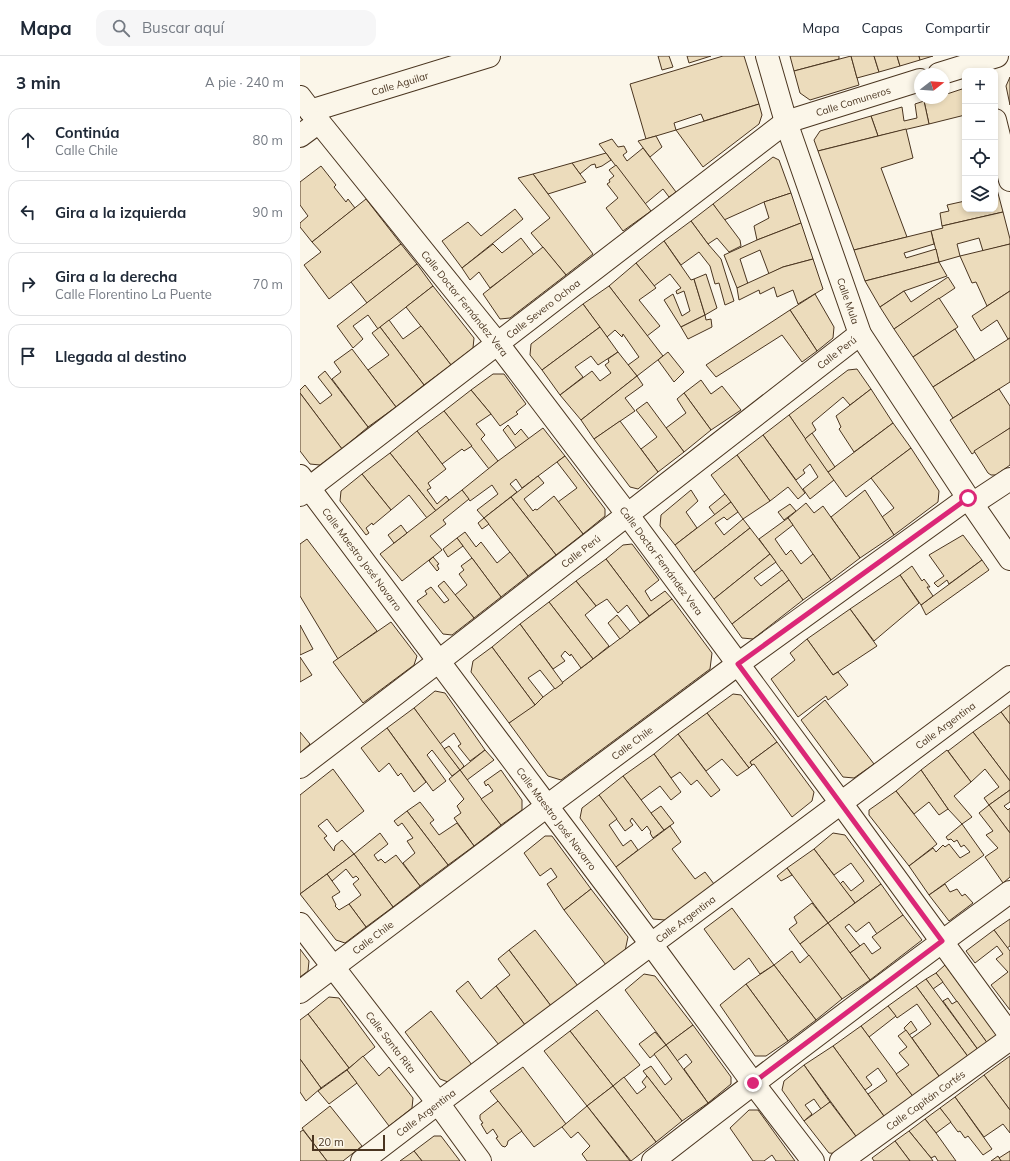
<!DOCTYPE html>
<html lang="es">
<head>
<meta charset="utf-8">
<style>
	body { margin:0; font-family:Mulish,sans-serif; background:#f6f6f7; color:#1f2937 }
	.controls { position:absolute; right:12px; top:12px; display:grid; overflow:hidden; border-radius:8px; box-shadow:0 2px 6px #0003 }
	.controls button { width:36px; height:36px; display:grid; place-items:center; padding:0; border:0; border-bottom:1px solid #e0e1e3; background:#fff; color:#1f2937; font:20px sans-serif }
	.compass { position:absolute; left:614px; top:12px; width:36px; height:36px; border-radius:50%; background:#fff; box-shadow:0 2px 6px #0003; rotate:73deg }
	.scale { position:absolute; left:12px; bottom:10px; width:73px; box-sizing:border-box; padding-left:4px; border:2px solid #4a3520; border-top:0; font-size:11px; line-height:14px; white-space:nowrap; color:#4a3520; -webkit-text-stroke:3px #fbf6e9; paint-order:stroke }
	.stop { position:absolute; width:12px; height:12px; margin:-9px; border:3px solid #db2777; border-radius:50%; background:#fff }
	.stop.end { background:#db2777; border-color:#fff; box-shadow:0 1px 4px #0008 }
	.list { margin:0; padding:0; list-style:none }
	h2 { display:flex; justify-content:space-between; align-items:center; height:52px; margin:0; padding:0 16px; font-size:17px }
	h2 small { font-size:13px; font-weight:400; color:#747a83 }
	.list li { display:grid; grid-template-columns:26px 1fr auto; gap:12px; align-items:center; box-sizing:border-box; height:64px; margin:0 8px 8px; padding:0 8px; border:1px solid #e0e1e3; border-radius:12px }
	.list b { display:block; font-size:15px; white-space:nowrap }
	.list p { margin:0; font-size:13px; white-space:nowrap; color:#747a83 }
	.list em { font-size:13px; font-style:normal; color:#747a83 }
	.icon { flex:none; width:22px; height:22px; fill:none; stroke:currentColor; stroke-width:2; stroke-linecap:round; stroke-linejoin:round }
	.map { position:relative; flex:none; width:710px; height:1105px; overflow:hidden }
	header { display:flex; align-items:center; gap:24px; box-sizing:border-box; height:56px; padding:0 20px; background:#fff; border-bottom:1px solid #e0e1e3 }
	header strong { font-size:19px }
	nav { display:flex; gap:22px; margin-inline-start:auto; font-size:14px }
	.search { width:280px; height:36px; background:#f6f6f7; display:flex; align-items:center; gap:10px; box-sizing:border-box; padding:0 14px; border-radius:12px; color:#747a83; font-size:15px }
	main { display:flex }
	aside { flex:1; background:#fff }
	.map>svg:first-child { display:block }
	.building { fill:#ecdcbc; stroke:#4a3520 }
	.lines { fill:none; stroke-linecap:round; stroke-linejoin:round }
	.minor-casing { stroke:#4a3520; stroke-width:24 }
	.minor { stroke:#fbf6e9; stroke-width:22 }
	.route { stroke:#db2777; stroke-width:5 }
	.labels { text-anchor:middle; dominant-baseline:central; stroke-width:3; stroke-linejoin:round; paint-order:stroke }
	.street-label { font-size:10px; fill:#4a3520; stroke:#fbf6e9 }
</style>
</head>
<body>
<header>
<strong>Mapa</strong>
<div class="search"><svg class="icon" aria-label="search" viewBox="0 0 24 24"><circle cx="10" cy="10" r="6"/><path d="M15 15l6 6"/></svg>Buscar aquí</div>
<nav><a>Mapa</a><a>Capas</a><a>Compartir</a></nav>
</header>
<main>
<aside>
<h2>3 min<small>A pie · 240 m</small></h2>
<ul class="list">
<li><svg class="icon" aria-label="ahead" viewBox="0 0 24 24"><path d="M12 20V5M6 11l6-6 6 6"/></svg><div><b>Continúa</b><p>Calle Chile</p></div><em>80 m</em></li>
<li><svg class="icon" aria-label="left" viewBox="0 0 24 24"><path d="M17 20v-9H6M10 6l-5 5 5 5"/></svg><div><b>Gira a la izquierda</b></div><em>90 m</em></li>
<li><svg class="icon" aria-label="right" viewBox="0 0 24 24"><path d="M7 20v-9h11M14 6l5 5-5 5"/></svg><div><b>Gira a la derecha</b><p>Calle Florentino La Puente</p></div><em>70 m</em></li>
<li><svg class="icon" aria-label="arrive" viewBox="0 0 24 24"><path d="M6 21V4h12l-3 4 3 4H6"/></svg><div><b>Llegada al destino</b></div></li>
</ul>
</aside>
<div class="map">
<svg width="710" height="1105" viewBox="0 0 710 1105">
	<rect width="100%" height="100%" fill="#fbf6e9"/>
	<g class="building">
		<polygon points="358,0 369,0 373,11 362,14"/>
		<polygon points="387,0 411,0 389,7"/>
		<polygon points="423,0 444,0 459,48 404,65 401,58 374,67 376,74 346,83 330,28"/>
		<polygon points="490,0 539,0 539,3 494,15"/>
		<polygon points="551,0 559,29 510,44 500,37 494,15"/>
		<polygon points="551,0 574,0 579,16 557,22"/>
		<polygon points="574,0 597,0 600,10 579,16"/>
		<polygon points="597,0 619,0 620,4 600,10"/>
		<polygon points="619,0 633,0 620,4"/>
		<polygon points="710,21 710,49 706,30"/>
		<polygon points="665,32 665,59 629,68 624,45 633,42 644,42 644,39"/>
		<polygon points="624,45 629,68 578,80 571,60 602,51 604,65 617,62 615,48"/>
		<polygon points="459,48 462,59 459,68 403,111 376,74"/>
		<polygon points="571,60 578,80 518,95 514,84 520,75"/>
		<polygon points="606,73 613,102 581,112 607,181 554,194 518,95"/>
		<polygon points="356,80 362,91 350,101 338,85"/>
		<polygon points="312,83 318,91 324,90 327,96 323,99 327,105 343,92 376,136 369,141 363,133 345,148 299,88"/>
		<polygon points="306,97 311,104 302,110 296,112 295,108 291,109 280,118 272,107"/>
		<polygon points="473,101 479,104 491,137 464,146 424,164 413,148"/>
		<polygon points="272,107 286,126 248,138 233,118"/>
		<polygon points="316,109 351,155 323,175 306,152 318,142 307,128 310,126 309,124 314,120 309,114"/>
		<polygon points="21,110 36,129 34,131 46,146 48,143 55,152 12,186 0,171 0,167 8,160 0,149 0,126"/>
		<polygon points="233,118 293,198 266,219 231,177 250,162 218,122"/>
		<polygon points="695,126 703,156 642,170 640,157 649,155 647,149 665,145 665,153 695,153"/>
		<polygon points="491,137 501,167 457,184 454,170 469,162 464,146"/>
		<polygon points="66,143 101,188 29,243 4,209 21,196 12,186"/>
		<polygon points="413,148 440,184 441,190 429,196 417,182 408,188 391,165"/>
		<polygon points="215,153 223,163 162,212 142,185 168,166 181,180"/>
		<polygon points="703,156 710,183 710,188 683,195 679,182 657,188 660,200 639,206 631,175 643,172 642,170"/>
		<polygon points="391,165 408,188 421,203 434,245 425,249 419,227 415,228 410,210 399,196 381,209 364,185"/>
		<polygon points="501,167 513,203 483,211 469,218 460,194 440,203 448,228 437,232 424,199 457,184"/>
		<polygon points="631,175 634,188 604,197 606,202 636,193 639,206 565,225 554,194"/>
		<polygon points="221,182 234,199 190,232 179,216 170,224 162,212 193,188 202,197"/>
		<polygon points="364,185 391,224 394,223 405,259 381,271 364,244 373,238 382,260 390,255 384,235 377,238 376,235 381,232 370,218 354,230 336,207"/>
		<polygon points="101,188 117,208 67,247 51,226"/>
		<polygon points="710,188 710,235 687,250 676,226 672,227 660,200"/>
		<polygon points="243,191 266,219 210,262 200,263 183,238"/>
		<polygon points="513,203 523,233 498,248 493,234 477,241 474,231 460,238 459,234 439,244 437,232 483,211"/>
		<polygon points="639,206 647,220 604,235 580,251 565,225"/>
		<polygon points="336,207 356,232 339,244 360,270 347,280 309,230"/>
		<polygon points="117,208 133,230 78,273 68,259 53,270 63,283 53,292 37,270"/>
		<polygon points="406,218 417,252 405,259 394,223"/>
		<polygon points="648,221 655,232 594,273 580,251 604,235 611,246"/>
		<polygon points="133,230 174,282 173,292 151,309 106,251"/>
		<polygon points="309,230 363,300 337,320 328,309 339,301 323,278 322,281 315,274 307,281 283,248"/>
		<polygon points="710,235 710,282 708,283 697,264 681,275 672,260"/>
		<polygon points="515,238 534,271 533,282 517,295 490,254"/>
		<polygon points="639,242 658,271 613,301 594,273"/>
		<polygon points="283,248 300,271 242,314 230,299 231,288"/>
		<polygon points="490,254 517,295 502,306 482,279 416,321 406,309"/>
		<polygon points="405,259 406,264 411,263 412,271 388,283 381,271"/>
		<polygon points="89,264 103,283 121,270 151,309 124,329 80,271"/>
		<polygon points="80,271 124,329 96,351 68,314 89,299 72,277"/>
		<polygon points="300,271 318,296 298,309 291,300 275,311 283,321 260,339 242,314"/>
		<polygon points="655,273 675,304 633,331 613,301"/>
		<polygon points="710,282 710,326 653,362 633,331"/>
		<polygon points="52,293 96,351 68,371 32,323 41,316 34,306"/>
		<polygon points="318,296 337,320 281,364 260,339 292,315 300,325 311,317 305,309 309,306 308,303"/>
		<polygon points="368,296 384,316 374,326 358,304"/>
		<polygon points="557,313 571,333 550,349 543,341 512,367 516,374 505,383 489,359 548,314"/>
		<polygon points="25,315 68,371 42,393 0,337 0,334 5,329 20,348 32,339 18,321"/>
		<polygon points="193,318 204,318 226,348 216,356 218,358 200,370 191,358 171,334"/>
		<polygon points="337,320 343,329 325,342 335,355 294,383 281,364"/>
		<polygon points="401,324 411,338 422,330 441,354 411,374 384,337"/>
		<polygon points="571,333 593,367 554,396 539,373 541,371 536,360"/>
		<polygon points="699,333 710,350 710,372 672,398 650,364"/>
		<polygon points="171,334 191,358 176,368 185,379 181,383 198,405 189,413 144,355"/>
		<polygon points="0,337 42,393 20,409 10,408 0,395"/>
		<polygon points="384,337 411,374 384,396 366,372 386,357 377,343"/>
		<polygon points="347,346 384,396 358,416 341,393 357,381 336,354"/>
		<polygon points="144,355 172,390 164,395 162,393 142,408 117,375"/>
		<polygon points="489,359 534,424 510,443 503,433 518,421 510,408 503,414 505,417 496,424 463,379"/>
		<polygon points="320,365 358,416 338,433 330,431 294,383"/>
		<polygon points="593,367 611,392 546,441 528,416"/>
		<polygon points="208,369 215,379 221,373 229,383 216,392 203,374"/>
		<polygon points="243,372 265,400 222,432 216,423 210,428 217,436 184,462 177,454 198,438 192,429 170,445 162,434 198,405"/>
		<polygon points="710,372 710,409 696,419 691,419 688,417 674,395"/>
		<polygon points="117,375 146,413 128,427 131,432 127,434 137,448 146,440 149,444 136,455 90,397"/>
		<polygon points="512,377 535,411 528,416 505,383"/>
		<polygon points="463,379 505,437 498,443 488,431 470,445 437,399"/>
		<polygon points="611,392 639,435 638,446 594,479 582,461 594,452 571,422"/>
		<polygon points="90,397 136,455 127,462 109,439 91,454 62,418"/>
		<polygon points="437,399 470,445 443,463 411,419"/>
		<polygon points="265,400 305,453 305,460 283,478 258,446 277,432 257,406"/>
		<polygon points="62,418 91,454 73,469 72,467 66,472 69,477 66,479 40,445 41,435"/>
		<polygon points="238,420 244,427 224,443 233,455 235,453 237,454 254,440 283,478 256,499 211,441"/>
		<polygon points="162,434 169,443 143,464 146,468 130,480 142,494 102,525 80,498"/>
		<polygon points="391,434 398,445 386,456 397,472 375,489 360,470 361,459"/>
		<polygon points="565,434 594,479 560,502 531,461"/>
		<polygon points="425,438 431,446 415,459 409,451"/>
		<polygon points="211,441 256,499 228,520 184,462"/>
		<polygon points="431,446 438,456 427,464 424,461 415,467 424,479 443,463 450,472 394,516 375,489"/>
		<polygon points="506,447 514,457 523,450 560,502 531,524 488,462"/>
		<polygon points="490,448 496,455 484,464 478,456"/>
		<polygon points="184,462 189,468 182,473 178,467"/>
		<polygon points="488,462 493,469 475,483 486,499 491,494 501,508 513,498 531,524 503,544 459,483"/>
		<polygon points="101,469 107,477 94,487 88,479"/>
		<polygon points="450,472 470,498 414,543 394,516"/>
		<polygon points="165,476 176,491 181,486 197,507 210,496 228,520 201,541 157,482"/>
		<polygon points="663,479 682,504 649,528 647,524 638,531 634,527 644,520 629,499"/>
		<polygon points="157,482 163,490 148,501 143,493"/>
		<polygon points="7,483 77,575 38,603 0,540 0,488"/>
		<polygon points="332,488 359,524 345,535 351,545 365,535 372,543 349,560 306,503 323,489"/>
		<polygon points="470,498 476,506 454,522 461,530 482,514 489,524 432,568 414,543"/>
		<polygon points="133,501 139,508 137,509 139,513 137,515 129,505"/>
		<polygon points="172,502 201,541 174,562 155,539 167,529 159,518 164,514 161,510"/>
		<polygon points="306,503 349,560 340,567 327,549 318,557 307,543 296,550 276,525"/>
		<polygon points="682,504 689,514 626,559 621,549"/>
		<polygon points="612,510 622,525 624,523 630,531 627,531 633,540 621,549 600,519"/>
		<polygon points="600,519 619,547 574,585 550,553"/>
		<polygon points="489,524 503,544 453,583 442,582 432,568"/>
		<polygon points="144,525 174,562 152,579 143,578 117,545 127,538 125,535 131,531 144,547 149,544 138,530"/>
		<polygon points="276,525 296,550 285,559 309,590 293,603 249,546"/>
		<polygon points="372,543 412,597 410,613 261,724 248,720 209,667"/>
		<polygon points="249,546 293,603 281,612 271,598 270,600 265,595 261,600 265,605 253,613 220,568"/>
		<polygon points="550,553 577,590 533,619 507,583"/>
		<polygon points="317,559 330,575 320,583 308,567"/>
		<polygon points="91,566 117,600 114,609 63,647 33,606"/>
		<polygon points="220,568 263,627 255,633 240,614 228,622 243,641 235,649 192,591"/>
		<polygon points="0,569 13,593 0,599"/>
		<polygon points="507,583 533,619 538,616 548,629 528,644 526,640 498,661 471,623 495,604 490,597"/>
		<polygon points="192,591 235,649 209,667 171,616 173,605"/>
		<polygon points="0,601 12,619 0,626"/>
		<polygon points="135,635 145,637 185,694 170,705 158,690 161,688 154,677 140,688 114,652"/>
		<polygon points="433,638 441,639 477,686 450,706 452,709 449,712 407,657"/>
		<polygon points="525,644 574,708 554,722 543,721 501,664"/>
		<polygon points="710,649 710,668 701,656"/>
		<polygon points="114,652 160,714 152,720 132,694 127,699 146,725 133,735 87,672"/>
		<polygon points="701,656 710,668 710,725 673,676"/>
		<polygon points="407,657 449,712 437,720 422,703 406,715 378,678"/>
		<polygon points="87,672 126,726 114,736 101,717 98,720 89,707 79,716 61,692"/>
		<polygon points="0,676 10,688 0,697"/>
		<polygon points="673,676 710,725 710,734 689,749 684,742 699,731 685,713 671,726 648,695"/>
		<polygon points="378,678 420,734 411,741 397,724 391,729 380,716 371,722 354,698"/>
		<polygon points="477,686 514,736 512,745 492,761 454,708 452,709 450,706"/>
		<polygon points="149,690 164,710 160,714 144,693"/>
		<polygon points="185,694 194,704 167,724 160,714"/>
		<polygon points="647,694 671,726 654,740 672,761 662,768 648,753 621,714"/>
		<polygon points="354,698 381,736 371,744 360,730 341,744 323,720"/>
		<polygon points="33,713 64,755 37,776 27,763 18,770 27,780 24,782 34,795 35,790 42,784 54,798 0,838 0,739"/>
		<polygon points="160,714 201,769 174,790 154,762 161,757 157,750 164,743 149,723"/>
		<polygon points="201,714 222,744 222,754 201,769 181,743 193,735 188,728 186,730 184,726"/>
		<polygon points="621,714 648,753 639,759 629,746 614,758 596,735"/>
		<polygon points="323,720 364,774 353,782 350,777 351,776 347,770 342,775 332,762 330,765 333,769 325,775 299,739"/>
		<polygon points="710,734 710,746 704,750 708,754 710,752 710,777 689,749"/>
		<polygon points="596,735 637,788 609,810 569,759 569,754"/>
		<polygon points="299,739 317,763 309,769 323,790 331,784 338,794 316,811 280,762 282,752"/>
		<polygon points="120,746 134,764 130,767 139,779 157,767 174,790 148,809 107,755"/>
		<polygon points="689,749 710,777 710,821 703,827 685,801 698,792 686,779 693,775 679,757"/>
		<polygon points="361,750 374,767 364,774 351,757"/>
		<polygon points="107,755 148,809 120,830 103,807 115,797 107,785 113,782 102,767 98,770 94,765"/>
		<polygon points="662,768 684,799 629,839 609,810 633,792 636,796 643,789 645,791 649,788 660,802 670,796 664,789 661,791 657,784 654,786 651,783 648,784 646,781"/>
		<polygon points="370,770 381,786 372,793 395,823 405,816 414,828 365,864 353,863 316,811"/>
		<polygon points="80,777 88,788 74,799 78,805 81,803 85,807 96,799 120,830 93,851 54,798"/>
		<polygon points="533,777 545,779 581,828 555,847 540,828 543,825 551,835 564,825 551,807 534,819 514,793"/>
		<polygon points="245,780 252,780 291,833 264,854 247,828 257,821 251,812 240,820 224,797"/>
		<polygon points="514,793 555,847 528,867 487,812"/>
		<polygon points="54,798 93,851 66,871 49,848 61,839 53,828 59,823 56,820 53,822 46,813 32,825 27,818"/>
		<polygon points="487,812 492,819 481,825 477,820"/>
		<polygon points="27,818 40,836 32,841 36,849 35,850 39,854 49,848 66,871 45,887 36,884 0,838"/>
		<polygon points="581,828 603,859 577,878 569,866 556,876 549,868 545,871 560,890 550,897 528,867"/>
		<polygon points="645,828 650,836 657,833 662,840 665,838 673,847 649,865 629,839"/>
		<polygon points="291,833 328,881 325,895 306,909 264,854"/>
		<polygon points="512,847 528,867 500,888 489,873 497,867 494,861"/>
		<polygon points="432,852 474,909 460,918 449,902 434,914 404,873"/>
		<polygon points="603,859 622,884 570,924 550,897 564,887 572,898 581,892 572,881"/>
		<polygon points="710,863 710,890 707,892 694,874"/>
		<polygon points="528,867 570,924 542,943 500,888"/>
		<polygon points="235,874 278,930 251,950 209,894"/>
		<polygon points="694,874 710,895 710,954 691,929 708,916 696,903 703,898 697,890 675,907 666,895"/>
		<polygon points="0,893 9,905 8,915 0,921"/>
		<polygon points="209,894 251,950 225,969 196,930 210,919 198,903"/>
		<polygon points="492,895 500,907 509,899 542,943 516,964 474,909"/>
		<polygon points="474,909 516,964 488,985 446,928"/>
		<polygon points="645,909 698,981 688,988 636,917"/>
		<polygon points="636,917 643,926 633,933 626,923"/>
		<polygon points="344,918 355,920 393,969 366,989 325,934"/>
		<polygon points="626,923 679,995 669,1002 616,930"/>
		<polygon points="168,925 181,943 196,930 225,969 199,989 156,935"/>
		<polygon points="446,928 488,985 466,1000 455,1000 420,949"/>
		<polygon points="616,930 669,1002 641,1023 612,982 631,968 617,948 597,962 588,950"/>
		<polygon points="29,941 39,942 75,991 49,1012 8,958"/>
		<polygon points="648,942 652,948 657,945 688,988 679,995 643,945"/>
		<polygon points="588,950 596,960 569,981 561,970"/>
		<polygon points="297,954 340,1009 313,1030 270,975"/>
		<polygon points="131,955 172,1009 148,1026 140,1023 105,976"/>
		<polygon points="8,958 49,1012 21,1032 0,1003 0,964"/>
		<polygon points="611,965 617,974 609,979 604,972"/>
		<polygon points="393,969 431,1021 431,1028 408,1047 384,1013 392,1006 386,998 377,1005 366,989"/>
		<polygon points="561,970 615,1043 586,1063 568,1038 587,1025 578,1012 566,1021 572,1029 565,1034 533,990"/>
		<polygon points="606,974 641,1023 615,1043 596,1018 609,1009 599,997 607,991 598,980"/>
		<polygon points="270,975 313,1030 287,1050 244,995"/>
		<polygon points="355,976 366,989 350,1002 339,988"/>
		<polygon points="366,989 408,1047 382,1065 343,1015 351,1010 365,1029 372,1023 354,998"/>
		<polygon points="533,990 586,1063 558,1083 504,1009"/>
		<polygon points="63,1000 79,1020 89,1011 113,1042 112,1052 89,1070 47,1014"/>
		<polygon points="710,1000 710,1054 684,1019"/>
		<polygon points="0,1003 21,1032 6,1045 0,1036"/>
		<polygon points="504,1009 530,1046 521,1053 514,1043 505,1049 512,1058 504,1065 482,1034 484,1025"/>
		<polygon points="223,1011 266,1068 234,1091 190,1035"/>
		<polygon points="47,1014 57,1027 29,1048 18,1035"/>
		<polygon points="684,1019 710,1054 710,1077 703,1068 684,1081 655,1041"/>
		<polygon points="347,1020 382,1065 356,1086 313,1030 324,1021 337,1038 346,1031 342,1026"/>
		<polygon points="313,1030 356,1086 331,1105 287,1050"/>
		<polygon points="655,1041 692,1093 683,1099 668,1080 665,1082 660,1075 658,1076 640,1052"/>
		<polygon points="198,1045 222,1075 208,1085 207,1089 205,1091 202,1090 196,1082 198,1081 193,1073 187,1078 181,1068 183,1067 180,1063 180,1059"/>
		<polygon points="530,1046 558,1083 540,1098 529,1097 504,1065"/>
		<polygon points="30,1050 62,1090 43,1105 27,1105 2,1072"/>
		<polygon points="287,1050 330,1105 287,1105 282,1098 290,1090 278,1076 271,1082 262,1071"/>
		<polygon points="640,1052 651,1066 636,1077 625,1063"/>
		<polygon points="449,1054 458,1054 495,1105 476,1105 472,1099 464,1105 453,1105 430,1072"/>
		<polygon points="625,1063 636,1077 656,1105 638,1105 635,1100 631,1102 609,1075"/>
		<polygon points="3,1074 27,1105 0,1105 0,1076"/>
		<polygon points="609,1075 631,1102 633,1105 610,1105 595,1085"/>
		<polygon points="134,1080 141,1080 160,1105 122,1105 114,1095"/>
		<polygon points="595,1085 610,1105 574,1105 572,1102"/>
		<polygon points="114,1095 122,1105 100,1105"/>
		<polygon points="710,1095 710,1105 701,1105 699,1102"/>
		<polygon points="698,1100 701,1105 691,1105"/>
	</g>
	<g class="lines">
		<defs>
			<g id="minor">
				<path id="s1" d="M467 0 486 66 560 278 668 442 710 503"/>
				<polyline points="639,18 697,0"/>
				<path id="s2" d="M0 41 19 66 198 288 327 458 541 747 710 979"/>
				<path id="s3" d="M10 55 189 0"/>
				<polyline points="695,64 710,124"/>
				<polyline points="0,80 19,66"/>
				<path id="s4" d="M0 420 247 750 351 888 453 1027 513 1105"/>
				<path id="s5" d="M0 439 486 66 620 24"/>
				<polyline points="672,448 710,423"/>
				<path id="s6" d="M0 711 139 605 560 278"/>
				<path id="s7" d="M0 868 138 1047 180 1105"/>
				<path id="s8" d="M0 936 247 750 438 608 668 442"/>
				<path id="s9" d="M62 1105 138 1047 710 621"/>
				<path d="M353 1105C470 1014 589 924 710 836"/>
				<path id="s10" d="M541 1105 710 983"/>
			</g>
		</defs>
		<use href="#minor" class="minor-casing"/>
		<use href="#minor" class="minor"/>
	</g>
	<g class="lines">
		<polyline class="route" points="453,1027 642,885 438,608 668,442"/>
	</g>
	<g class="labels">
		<g class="street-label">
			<text stroke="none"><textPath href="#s3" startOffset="94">Calle Aguilar</textPath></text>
			<text stroke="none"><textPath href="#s5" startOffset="683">Calle Comuneros</textPath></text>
			<text stroke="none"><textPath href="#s1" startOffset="258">Calle Mula</textPath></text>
			<text stroke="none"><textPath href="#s2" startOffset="264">Calle Doctor Fernández Vera</textPath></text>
			<text stroke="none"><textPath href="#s5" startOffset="306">Calle Severo Ochoa</textPath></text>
			<text stroke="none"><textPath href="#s6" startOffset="678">Calle Perú</textPath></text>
			<text stroke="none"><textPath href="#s6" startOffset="354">Calle Perú</textPath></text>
			<text stroke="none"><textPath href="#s4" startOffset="104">Calle Maestro José Navarro</textPath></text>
			<text stroke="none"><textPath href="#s2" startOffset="588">Calle Doctor Fernández Vera</textPath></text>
			<text stroke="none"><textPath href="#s9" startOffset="728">Calle Argentina</textPath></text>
			<text stroke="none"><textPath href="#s8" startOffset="415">Calle Chile</textPath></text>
			<text stroke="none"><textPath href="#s4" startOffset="428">Calle Maestro José Navarro</textPath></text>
			<text stroke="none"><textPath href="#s9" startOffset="404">Calle Argentina</textPath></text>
			<text stroke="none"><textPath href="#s8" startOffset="91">Calle Chile</textPath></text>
			<text stroke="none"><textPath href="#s7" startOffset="149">Calle Santa Rita</textPath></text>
			<text stroke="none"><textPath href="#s10" startOffset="104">Calle Capitán Cortés</textPath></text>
			<text stroke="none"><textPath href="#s9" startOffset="80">Calle Argentina</textPath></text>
		</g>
	</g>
</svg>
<div class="controls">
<button>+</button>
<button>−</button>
<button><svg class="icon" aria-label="locate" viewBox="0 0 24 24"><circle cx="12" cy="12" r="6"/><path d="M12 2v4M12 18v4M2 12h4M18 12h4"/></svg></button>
<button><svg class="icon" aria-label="layers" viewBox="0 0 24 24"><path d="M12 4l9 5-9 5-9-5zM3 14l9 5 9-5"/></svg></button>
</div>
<svg class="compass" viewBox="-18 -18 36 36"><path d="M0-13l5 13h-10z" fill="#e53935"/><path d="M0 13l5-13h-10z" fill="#747a83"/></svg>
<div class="scale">20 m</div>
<div class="stop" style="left:668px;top:442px"></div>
<div class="stop end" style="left:453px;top:1027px"></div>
</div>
</main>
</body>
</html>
